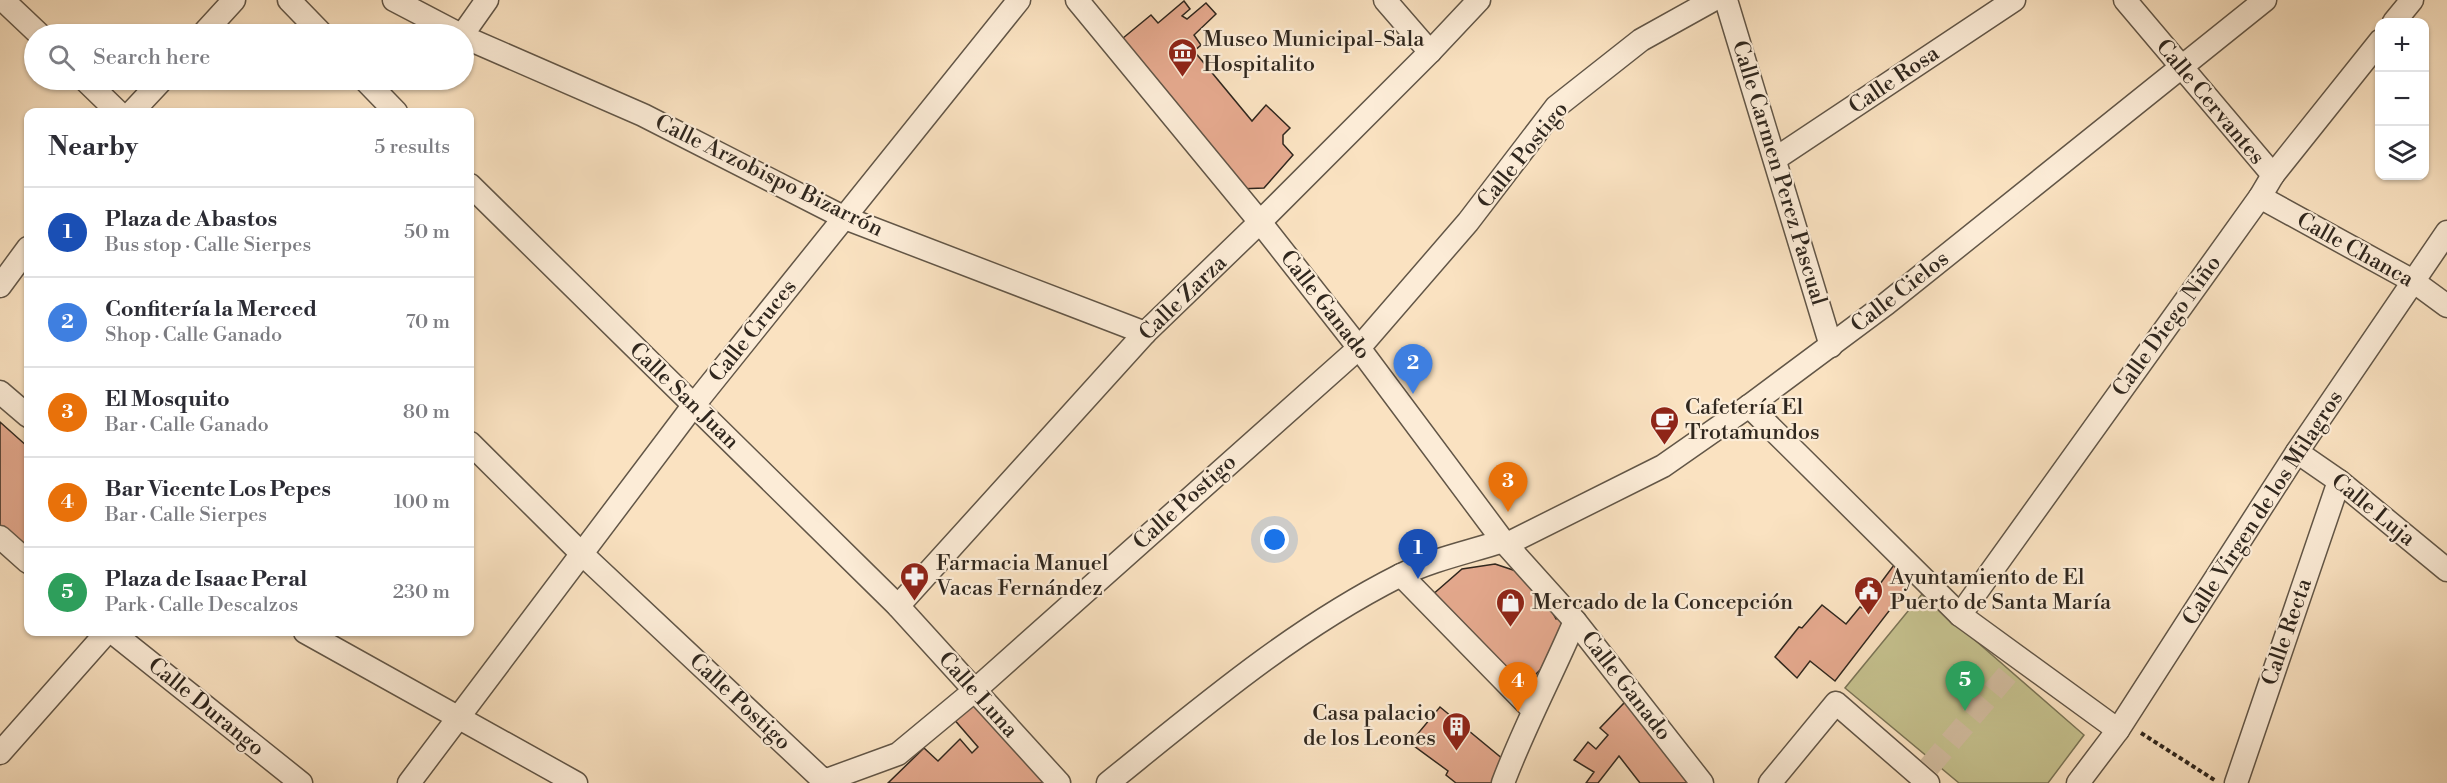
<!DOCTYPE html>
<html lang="en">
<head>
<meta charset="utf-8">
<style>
	body { margin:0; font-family:"Libre Bodoni",serif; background:#f2f2f3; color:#2b2b33 }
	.controls { position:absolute; right:18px; top:18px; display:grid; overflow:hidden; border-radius:12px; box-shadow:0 2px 4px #0004 }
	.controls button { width:54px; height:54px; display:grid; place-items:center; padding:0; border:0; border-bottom:2px solid #e1e1e2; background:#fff; color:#2b2b33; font:30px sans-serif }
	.you { position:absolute; left:1275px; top:540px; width:21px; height:21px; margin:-15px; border:4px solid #fff; border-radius:50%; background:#1a73e8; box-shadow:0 0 0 9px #1a73e833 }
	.badge { display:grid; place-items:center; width:39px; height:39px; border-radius:50%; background:#2563eb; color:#fff; font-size:20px; font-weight:700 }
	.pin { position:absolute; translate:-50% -50px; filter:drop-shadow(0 2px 3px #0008) }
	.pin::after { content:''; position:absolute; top:32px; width:21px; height:18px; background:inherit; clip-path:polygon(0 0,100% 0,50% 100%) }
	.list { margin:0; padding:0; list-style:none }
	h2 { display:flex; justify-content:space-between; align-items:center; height:78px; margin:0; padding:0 24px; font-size:26px }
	h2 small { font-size:20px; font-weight:400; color:#7c7c81 }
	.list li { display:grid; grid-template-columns:39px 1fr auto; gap:18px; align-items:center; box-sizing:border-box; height:90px; padding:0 24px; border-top:2px solid #e1e1e2 }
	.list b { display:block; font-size:22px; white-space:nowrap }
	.list p { margin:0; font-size:20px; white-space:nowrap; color:#7c7c81 }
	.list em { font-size:20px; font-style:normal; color:#7c7c81 }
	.icon { flex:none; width:33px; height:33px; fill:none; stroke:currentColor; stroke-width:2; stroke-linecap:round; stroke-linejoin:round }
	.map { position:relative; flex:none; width:2447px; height:783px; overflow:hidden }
	.search { position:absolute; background:#fff; box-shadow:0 2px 4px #0004; left:24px; top:24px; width:450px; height:66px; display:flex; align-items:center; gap:15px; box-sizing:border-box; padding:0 21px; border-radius:33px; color:#7c7c81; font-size:22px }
	.panel { position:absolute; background:#fff; box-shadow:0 2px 4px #0004; left:24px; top:108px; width:450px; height:528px; border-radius:12px }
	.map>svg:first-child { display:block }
	.green { fill:#c5c18e; stroke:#7a7456; stroke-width:1.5 }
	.building { fill:#e5a98e; stroke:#30271e; stroke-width:1.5 }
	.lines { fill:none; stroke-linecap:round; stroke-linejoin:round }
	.minor-tunnel { stroke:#d2bda0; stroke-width:22; stroke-dasharray:22 11; stroke-linecap:butt }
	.minor-casing { stroke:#625647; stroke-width:25 }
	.path { stroke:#30271e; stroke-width:4; stroke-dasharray:4.5 3; stroke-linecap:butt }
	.minor { stroke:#fcecd7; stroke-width:22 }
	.labels { text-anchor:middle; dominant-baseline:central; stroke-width:4.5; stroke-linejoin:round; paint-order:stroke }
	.poi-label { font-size:22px; fill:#30271e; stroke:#fcecd7; text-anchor:start }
	.street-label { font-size:22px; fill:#30271e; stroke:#fcecd7 }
</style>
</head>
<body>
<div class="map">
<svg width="2447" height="783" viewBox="0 0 2447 783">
	<rect width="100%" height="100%" fill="#fae2c1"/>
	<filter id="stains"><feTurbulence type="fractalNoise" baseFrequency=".00333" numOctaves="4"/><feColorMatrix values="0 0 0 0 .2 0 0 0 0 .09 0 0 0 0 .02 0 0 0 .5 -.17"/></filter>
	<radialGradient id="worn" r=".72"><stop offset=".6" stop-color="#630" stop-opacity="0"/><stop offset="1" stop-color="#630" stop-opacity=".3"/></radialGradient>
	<polygon class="green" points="1922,594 2084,735 2048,783 1959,783 1845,688"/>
	<g class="building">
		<polygon points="1184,1 1190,9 1182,16 1187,19 1206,3 1216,14 1194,35 1201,45 1194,51 1252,121 1266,105 1290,128 1283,135 1283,144 1293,155 1264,188 1238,189 1117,43 1151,15 1158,23"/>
		<polygon points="0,422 28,447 28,553 0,527"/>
		<polygon points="1495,564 1522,573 1550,608 1556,619 1561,618 1563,634 1541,669 1520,690 1431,596 1462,569"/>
		<polygon points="1894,565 1913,580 1835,681 1810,661 1797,678 1775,657 1799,627 1802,628 1822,605 1846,624 1860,607 1862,608"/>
		<polygon points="971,701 1047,783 888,783 924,748 938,761 960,739 972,753 978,747 952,717"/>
		<polygon points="1626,701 1690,783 1640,783 1619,756 1598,783 1586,783 1594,772 1574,760 1588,742 1596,749 1608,735 1600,728"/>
		<polygon points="1440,707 1504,760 1494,783 1456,783 1446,775 1448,771 1410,743"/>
	</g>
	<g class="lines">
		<polyline class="minor-tunnel" points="1929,767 2013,668"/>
		<defs>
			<g id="minor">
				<polyline points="3,0 39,34"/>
				<polyline points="289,0 322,34"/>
				<polyline points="394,0 459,34"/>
				<polyline points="1077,0 1260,222 1359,348 1503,541 1575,621 1702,783"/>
				<polyline points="1385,0 1430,52"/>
				<polyline points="1726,0 1831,346"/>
				<polyline points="2125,0 2273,175"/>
				<polyline points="2394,22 2412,0"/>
				<polyline points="203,34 234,0"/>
				<polyline points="463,34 487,0"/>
				<polyline points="464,37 643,115 845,218 1145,333"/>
				<polyline points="85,80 118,112"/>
				<polyline points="365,80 396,112"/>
				<polyline points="132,112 162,80"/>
				<polyline points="1775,159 2014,0"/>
				<polyline points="470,185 898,606 1059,783"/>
				<polyline points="2260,197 2413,281 2447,306"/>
				<polyline points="0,286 28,248"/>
				<polyline points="0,392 28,416"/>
				<polyline points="1749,406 1960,615 2118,730"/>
				<polyline points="470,443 582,554 824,781 898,754 974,691 1359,348 1468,222 1556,107 1641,40 1713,0"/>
				<polyline points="2297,452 2339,481 2447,570"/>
				<polyline points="0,537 28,562"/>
				<polyline points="1507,544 1663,466 1749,406 1886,304 2265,0"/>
				<polyline points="1401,575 1533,710"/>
				<polyline points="898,606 1145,333 1260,222 1430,52 1479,0"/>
				<polyline points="1960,615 2260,197 2273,175 2380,41"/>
				<polyline points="112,632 301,783"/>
				<polyline points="305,632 576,783"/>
				<polyline points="0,753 107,632"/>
				<polyline points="409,783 693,406 1019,0"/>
				<path d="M1108 783C1201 708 1292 630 1399 576 1431 560 1469 552 1503 541"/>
				<path d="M1503 783C1524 727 1552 675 1575 621"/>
				<polyline points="1770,783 1836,703 1928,783"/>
				<polyline points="2078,783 2118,730 2297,452 2447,232"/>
				<polyline points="2236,783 2339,481"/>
			</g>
		</defs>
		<use href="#minor" class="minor-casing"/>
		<polyline class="path" points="2141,733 2216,781"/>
		<use href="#minor" class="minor"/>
	</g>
	<defs>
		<symbol id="museum-pin" viewBox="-11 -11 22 30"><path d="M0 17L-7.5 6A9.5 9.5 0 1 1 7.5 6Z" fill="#8f2418" stroke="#fcecd7"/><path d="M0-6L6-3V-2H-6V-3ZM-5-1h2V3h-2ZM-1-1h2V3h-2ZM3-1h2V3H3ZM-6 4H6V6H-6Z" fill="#fff"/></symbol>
		<symbol id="cafe-pin" viewBox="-11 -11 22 30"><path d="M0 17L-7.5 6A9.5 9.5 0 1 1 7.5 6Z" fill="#8f2418" stroke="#fcecd7"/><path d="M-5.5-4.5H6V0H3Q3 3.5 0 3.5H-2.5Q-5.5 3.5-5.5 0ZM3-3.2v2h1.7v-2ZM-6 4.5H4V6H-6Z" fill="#fff"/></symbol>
		<symbol id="pharmacy-pin" viewBox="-11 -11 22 30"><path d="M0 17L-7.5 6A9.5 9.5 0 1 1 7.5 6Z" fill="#8f2418" stroke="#fcecd7"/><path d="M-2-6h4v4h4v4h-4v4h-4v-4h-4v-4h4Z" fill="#fff"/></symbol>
		<symbol id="civic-pin" viewBox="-11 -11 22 30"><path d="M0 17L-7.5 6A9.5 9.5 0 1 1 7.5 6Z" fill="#8f2418" stroke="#fcecd7"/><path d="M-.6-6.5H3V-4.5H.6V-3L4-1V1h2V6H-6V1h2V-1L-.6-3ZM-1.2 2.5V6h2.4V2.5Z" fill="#fff"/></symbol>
		<symbol id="shop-pin" viewBox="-11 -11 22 30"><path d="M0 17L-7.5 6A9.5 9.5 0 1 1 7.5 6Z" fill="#8f2418" stroke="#fcecd7"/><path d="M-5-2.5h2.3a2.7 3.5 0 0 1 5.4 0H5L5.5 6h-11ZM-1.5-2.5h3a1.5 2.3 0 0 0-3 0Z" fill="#fff"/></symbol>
		<symbol id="building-pin" viewBox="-11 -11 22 30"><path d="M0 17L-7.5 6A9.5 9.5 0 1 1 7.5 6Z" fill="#8f2418" stroke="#fcecd7"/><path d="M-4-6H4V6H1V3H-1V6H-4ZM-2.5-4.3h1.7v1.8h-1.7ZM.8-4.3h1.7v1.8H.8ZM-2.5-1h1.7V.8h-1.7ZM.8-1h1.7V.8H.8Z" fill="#fff"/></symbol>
	</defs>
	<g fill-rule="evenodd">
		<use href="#museum-pin" x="1166" y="36" width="33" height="45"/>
		<use href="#cafe-pin" x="1648" y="404" width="33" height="45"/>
		<use href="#pharmacy-pin" x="898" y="560" width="33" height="45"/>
		<use href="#civic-pin" x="1852" y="574" width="33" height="45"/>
		<use href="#shop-pin" x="1494" y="586" width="33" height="45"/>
		<use href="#building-pin" x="1440" y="710" width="33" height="45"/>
	</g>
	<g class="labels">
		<g class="poi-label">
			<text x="1203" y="39">Museo Municipal-Sala<tspan x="1203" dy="25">Hospitalito</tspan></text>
			<text x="1685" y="407">Cafetería El<tspan x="1685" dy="25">Trotamundos</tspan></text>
			<text x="936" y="563">Farmacia Manuel<tspan x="936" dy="25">Vacas Fernández</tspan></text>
			<text x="1890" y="577">Ayuntamiento de El<tspan x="1890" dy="25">Puerto de Santa María</tspan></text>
			<text x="1532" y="602">Mercado de la Concepción</text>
			<text x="1436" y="713" text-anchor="end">Casa palacio<tspan x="1436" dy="25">de los Leones</tspan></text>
		</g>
		<g class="street-label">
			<text transform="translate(1894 80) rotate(-34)">Calle Rosa</text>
			<text transform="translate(2210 102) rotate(50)">Calle Cervantes</text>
			<text transform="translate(1523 155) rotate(-51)">Calle Postigo</text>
			<text transform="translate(1779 173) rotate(73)">Calle Carmen Perez Pascual</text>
			<text transform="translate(769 176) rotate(26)">Calle Arzobispo Bizarrón</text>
			<text transform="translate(2355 250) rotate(29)">Calle Chanca</text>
			<text transform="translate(1900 292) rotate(-38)">Calle Cielos</text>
			<text transform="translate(1183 298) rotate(-44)">Calle Zarza</text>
			<text transform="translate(1325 305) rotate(52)">Calle Ganado</text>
			<text transform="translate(2167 326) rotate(-54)">Calle Diego Niño</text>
			<text transform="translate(753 331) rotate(-51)">Calle Cruces</text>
			<text transform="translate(684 396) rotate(44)">Calle San Juan</text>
			<text transform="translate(1185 502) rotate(-42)">Calle Postigo</text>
			<text transform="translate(2263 508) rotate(-57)">Calle Virgen de los Milagros</text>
			<text transform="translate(2373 510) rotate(39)">Calle Luja</text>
			<text transform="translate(2287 632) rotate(-71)">Calle Recta</text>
			<text transform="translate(1626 686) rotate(52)">Calle Ganado</text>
			<text transform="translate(978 695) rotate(48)">Calle Luna</text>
			<text transform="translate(740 702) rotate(43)">Calle Postigo</text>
			<text transform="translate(206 707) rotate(39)">Calle Durango</text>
		</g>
	</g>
	<rect width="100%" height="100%" filter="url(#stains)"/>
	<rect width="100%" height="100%" fill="url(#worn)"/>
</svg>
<div class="controls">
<button>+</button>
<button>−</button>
<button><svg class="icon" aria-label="layers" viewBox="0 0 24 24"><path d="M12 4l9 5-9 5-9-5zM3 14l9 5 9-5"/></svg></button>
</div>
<div class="you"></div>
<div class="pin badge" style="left:1418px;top:579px;background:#1a4fb4">1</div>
<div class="pin badge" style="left:1413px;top:394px;background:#3f7fe0">2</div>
<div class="pin badge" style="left:1508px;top:512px;background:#e8710a">3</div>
<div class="pin badge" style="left:1518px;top:712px;background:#e8710a">4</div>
<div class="pin badge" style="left:1965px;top:711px;background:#2e9e5b">5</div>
<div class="search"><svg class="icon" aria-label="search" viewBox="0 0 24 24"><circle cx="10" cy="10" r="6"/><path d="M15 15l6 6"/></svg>Search here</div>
<section class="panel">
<h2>Nearby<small>5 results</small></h2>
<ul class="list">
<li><span class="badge" style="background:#1a4fb4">1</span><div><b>Plaza de Abastos</b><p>Bus stop · Calle Sierpes</p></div><em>50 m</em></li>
<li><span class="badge" style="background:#3f7fe0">2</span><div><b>Confitería la Merced</b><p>Shop · Calle Ganado</p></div><em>70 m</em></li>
<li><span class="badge" style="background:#e8710a">3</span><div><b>El Mosquito</b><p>Bar · Calle Ganado</p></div><em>80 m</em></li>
<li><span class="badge" style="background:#e8710a">4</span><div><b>Bar Vicente Los Pepes</b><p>Bar · Calle Sierpes</p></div><em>100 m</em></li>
<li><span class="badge" style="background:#2e9e5b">5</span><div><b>Plaza de Isaac Peral</b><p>Park · Calle Descalzos</p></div><em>230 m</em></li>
</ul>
</section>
</div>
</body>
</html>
